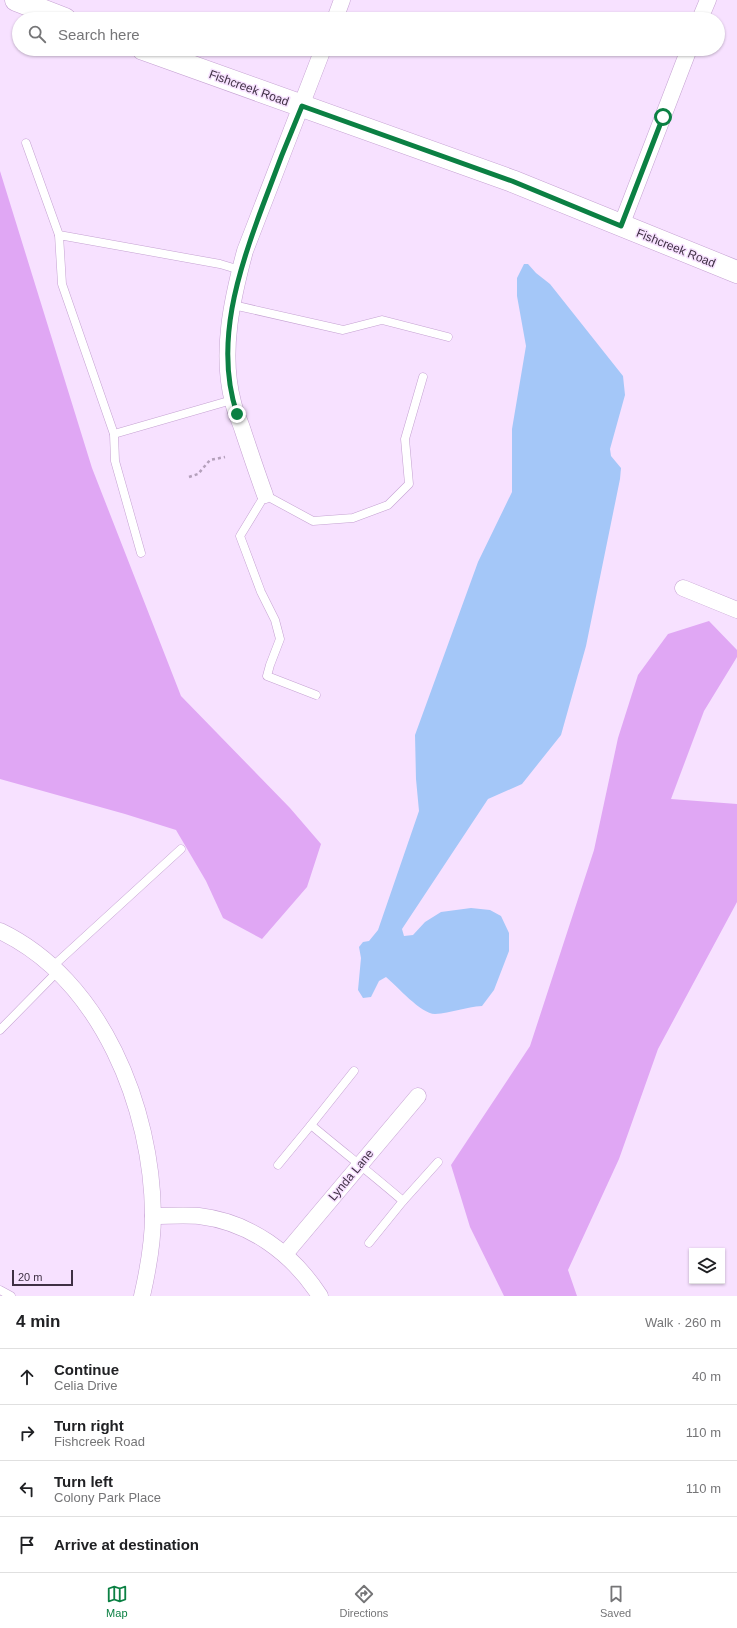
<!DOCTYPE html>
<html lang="en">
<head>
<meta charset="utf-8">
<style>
	body { margin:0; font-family:Helvetica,sans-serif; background:#f2f2f2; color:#202124 }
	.controls { position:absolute; right:12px; bottom:12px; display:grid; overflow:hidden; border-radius:0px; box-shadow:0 1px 3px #0004 }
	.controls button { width:36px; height:36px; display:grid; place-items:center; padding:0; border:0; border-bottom:1px solid #e0e0e0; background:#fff; color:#202124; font:20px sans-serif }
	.scale { position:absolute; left:12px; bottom:10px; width:61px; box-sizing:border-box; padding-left:4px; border:2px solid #3f3044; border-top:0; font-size:11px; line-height:14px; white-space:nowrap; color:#3f3044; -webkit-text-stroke:3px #f7e1ff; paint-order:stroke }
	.stop { position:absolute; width:12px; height:12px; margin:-9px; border:3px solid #0b8043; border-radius:50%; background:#fff }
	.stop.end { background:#0b8043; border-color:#fff; box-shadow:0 1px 4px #0008 }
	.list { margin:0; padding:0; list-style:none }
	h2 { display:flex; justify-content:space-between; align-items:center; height:52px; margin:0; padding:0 16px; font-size:17px }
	h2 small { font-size:13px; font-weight:400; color:#757577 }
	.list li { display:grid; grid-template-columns:26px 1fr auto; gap:12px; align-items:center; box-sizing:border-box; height:56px; padding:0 16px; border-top:1px solid #e0e0e0 }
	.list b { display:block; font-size:15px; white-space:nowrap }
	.list p { margin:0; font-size:13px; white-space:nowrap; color:#757577 }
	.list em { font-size:13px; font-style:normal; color:#757577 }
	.icon { flex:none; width:22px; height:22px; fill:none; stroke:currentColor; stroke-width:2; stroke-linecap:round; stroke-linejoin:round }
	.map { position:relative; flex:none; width:737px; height:1296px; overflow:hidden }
	.search { position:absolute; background:#fff; box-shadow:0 1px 3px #0004; left:12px; right:12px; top:12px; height:44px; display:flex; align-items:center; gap:10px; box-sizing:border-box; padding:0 14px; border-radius:22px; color:#757577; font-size:15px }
	.sheet { height:276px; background:#fff }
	nav { display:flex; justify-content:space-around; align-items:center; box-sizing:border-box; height:56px; border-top:1px solid #e0e0e0; background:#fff; font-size:11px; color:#757577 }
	nav a { display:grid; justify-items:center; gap:2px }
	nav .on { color:#0b8043 }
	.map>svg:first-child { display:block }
	.green { fill:#e0a7f4 }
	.water { fill:#a4c7f8 }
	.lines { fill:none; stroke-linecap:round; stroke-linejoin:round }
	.lane-casing { stroke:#c5a2d2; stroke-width:9 }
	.street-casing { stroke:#c5a2d2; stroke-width:17 }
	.secondary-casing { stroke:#c5a2d2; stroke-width:23 }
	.path { stroke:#b4a0bb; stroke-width:2.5; stroke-dasharray:3 3; stroke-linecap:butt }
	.lane { stroke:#fff; stroke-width:8 }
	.street { stroke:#fff; stroke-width:16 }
	.secondary { stroke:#fff; stroke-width:22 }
	.route { stroke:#0b8043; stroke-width:5 }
	.labels { text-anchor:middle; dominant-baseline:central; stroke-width:3; stroke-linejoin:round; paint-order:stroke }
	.street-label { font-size:12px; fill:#3f3044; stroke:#f7e1ff }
</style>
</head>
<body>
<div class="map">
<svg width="737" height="1296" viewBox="0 0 737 1296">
	<rect width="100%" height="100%" fill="#f7e1ff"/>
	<g class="green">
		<polygon points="0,171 92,468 181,696 290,808 321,844 307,887 262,939 223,918 206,881 176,830 125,814 0,779"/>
		<polygon points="709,621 737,650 737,657 704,711 671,799 737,804 737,902 658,1049 619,1159 568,1270 577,1296 504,1296 470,1227 451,1165 530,1046 594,850 618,738 638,675 668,634"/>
	</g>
	<path class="water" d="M524 264H528L536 273 550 284 623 376 625 395 610 449 611 456 621 468 620 479 586 646 561 735 522 784 488 799 402 929 404 936 413 935 425 922 441 912 471 908 490 910 501 916 509 933V951L494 990 482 1006C466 1007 451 1013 435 1014 421 1014 397 986 386 977L379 981 371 997 363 998 358 990 361 958 359 947 363 942 369 941 378 930 419 811 416 779 415 735 478 562 512 492V429L526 346 517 296V278Z"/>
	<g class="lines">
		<defs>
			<g id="lane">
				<polyline points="26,143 59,235"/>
				<polyline points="233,305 343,330 382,320 448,337"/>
				<polyline points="114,434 232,400"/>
				<polyline points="141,553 115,461 114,434 62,284 59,235 220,264 240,270"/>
				<polyline points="316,695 267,676 270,665 280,639 275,620 261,592 240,536 265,495 313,521 353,518 388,505 409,484 405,439 423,377"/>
				<polyline points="52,967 181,849"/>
				<polyline points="0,1030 57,972"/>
				<path d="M354 1071 311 1125C342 1151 373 1175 403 1201L438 1162"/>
				<polyline points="278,1165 311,1125"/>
				<polyline points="369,1243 403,1201"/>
				<polyline points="0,1290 11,1296"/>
			</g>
			<g id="street">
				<polyline points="335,19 342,0"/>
				<polyline points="700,19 708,0"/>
				<polyline points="621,226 689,49"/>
				<path d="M265 495C257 473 250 452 243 431 240 421 235 412 233 402 220 353 232 299 245 251L323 49"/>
				<polyline points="683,588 737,610"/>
				<path d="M0 931C102 980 152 1108 153 1215 153 1242 148 1270 142 1296"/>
				<path d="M153 1216C168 1216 184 1215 199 1216 250 1222 292 1253 320 1296"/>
				<polyline points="285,1254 418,1096"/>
			</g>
			<g id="secondary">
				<polyline points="16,0 65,19"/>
				<polyline points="143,49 512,181 737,272"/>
			</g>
		</defs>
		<use href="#lane" class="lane-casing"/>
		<use href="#street" class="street-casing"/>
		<use href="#secondary" class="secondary-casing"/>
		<polyline class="path" points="189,477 198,474 210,460 225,457"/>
		<use href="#lane" class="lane"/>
		<use href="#street" class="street"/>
		<use href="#secondary" class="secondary"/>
	</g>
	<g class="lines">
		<path class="route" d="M237 414C214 345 238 271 263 205 275 172 288 139 302 106L512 181 621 226 663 117"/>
	</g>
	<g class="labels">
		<g class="street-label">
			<text transform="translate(249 88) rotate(20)">Fishcreek Road</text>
			<text transform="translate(676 248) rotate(22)">Fishcreek Road</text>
			<text transform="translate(351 1175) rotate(-50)">Lynda Lane</text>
		</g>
	</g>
</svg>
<div class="controls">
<button><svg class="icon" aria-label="layers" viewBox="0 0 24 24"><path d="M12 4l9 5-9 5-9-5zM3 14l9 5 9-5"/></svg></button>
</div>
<div class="scale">20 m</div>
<div class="stop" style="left:663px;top:117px"></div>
<div class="stop end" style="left:237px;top:414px"></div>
<div class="search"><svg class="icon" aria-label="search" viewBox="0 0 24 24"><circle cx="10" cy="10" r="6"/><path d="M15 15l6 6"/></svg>Search here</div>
</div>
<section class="sheet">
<h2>4 min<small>Walk · 260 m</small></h2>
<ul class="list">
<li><svg class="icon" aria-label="ahead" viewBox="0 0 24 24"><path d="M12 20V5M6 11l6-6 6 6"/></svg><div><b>Continue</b><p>Celia Drive</p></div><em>40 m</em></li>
<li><svg class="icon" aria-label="right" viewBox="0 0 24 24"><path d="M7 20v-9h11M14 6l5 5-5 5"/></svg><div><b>Turn right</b><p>Fishcreek Road</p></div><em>110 m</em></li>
<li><svg class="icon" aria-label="left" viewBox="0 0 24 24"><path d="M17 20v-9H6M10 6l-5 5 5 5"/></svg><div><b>Turn left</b><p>Colony Park Place</p></div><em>110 m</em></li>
<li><svg class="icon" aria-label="arrive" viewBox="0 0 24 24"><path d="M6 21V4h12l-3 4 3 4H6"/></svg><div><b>Arrive at destination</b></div></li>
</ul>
</section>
<nav>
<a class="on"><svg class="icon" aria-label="map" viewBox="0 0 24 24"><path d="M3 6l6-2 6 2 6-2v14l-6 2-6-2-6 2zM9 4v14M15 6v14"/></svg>Map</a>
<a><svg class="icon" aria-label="directions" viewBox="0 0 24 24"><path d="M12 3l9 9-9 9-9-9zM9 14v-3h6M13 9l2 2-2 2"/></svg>Directions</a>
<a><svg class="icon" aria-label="saved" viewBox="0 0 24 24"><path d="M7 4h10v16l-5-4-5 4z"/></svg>Saved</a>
</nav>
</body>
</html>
